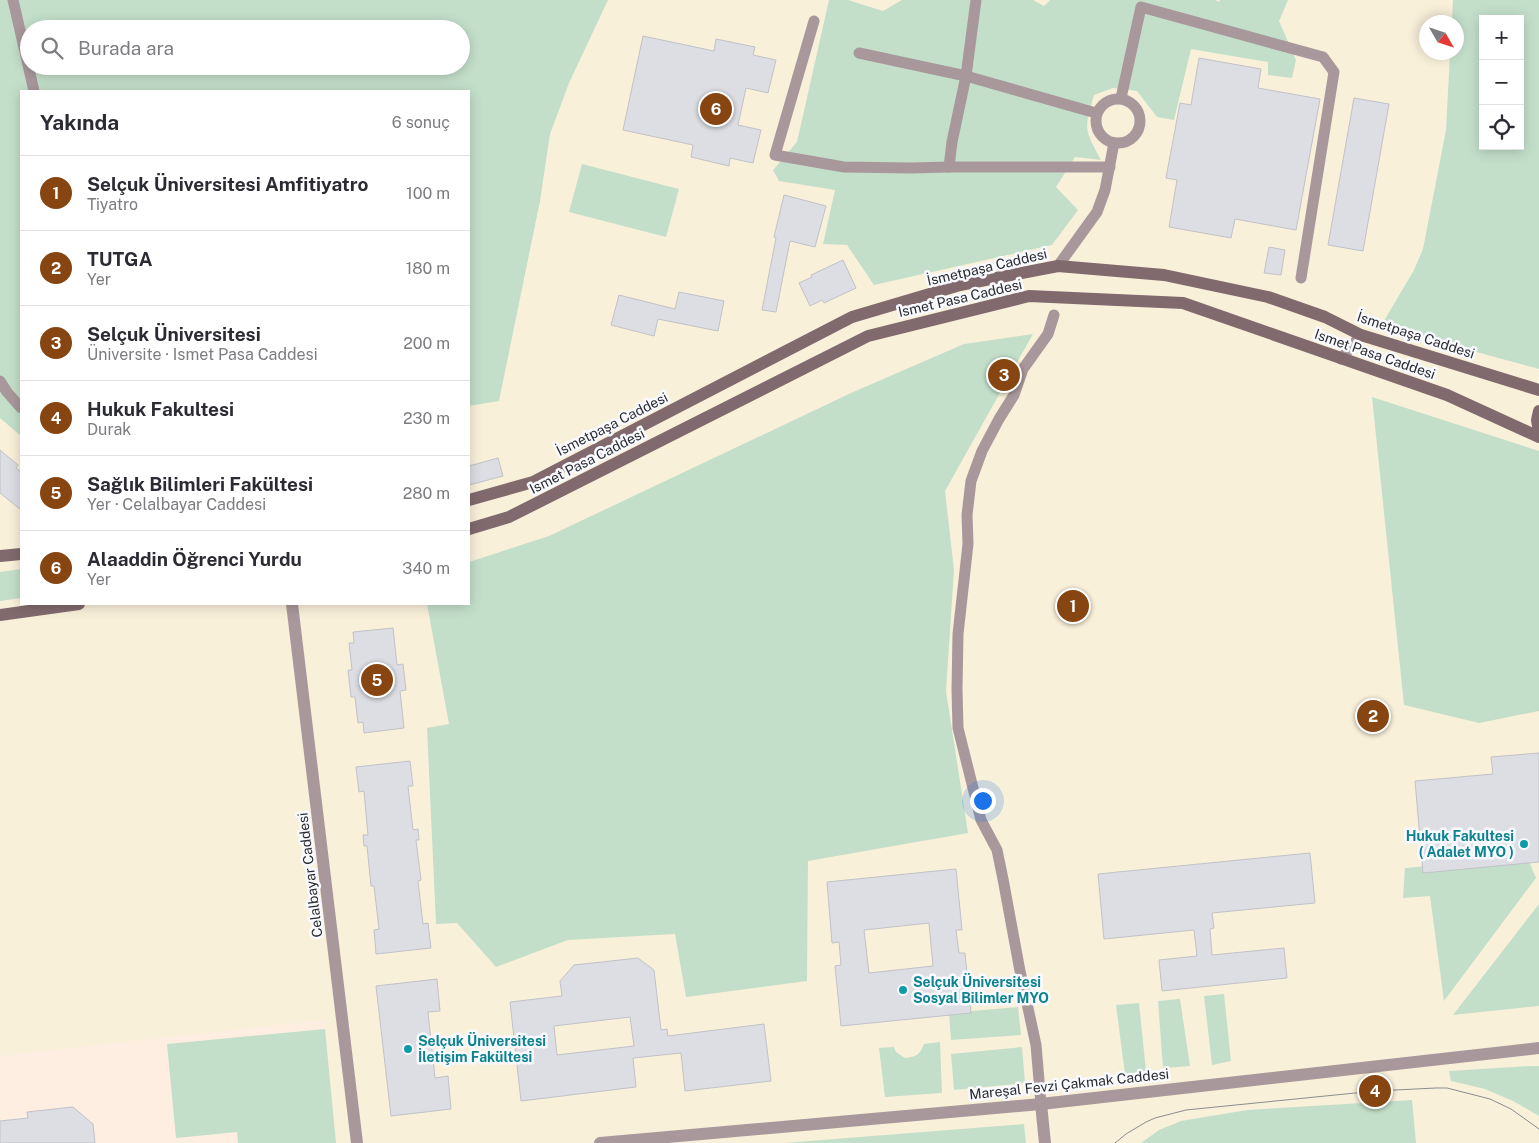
<!DOCTYPE html>
<html lang="tr">
<head>
<meta charset="utf-8">
<style>
	body { margin:0; font-family:"Public Sans",sans-serif; background:#f2f2f3; color:#2b2b33 }
	.controls { position:absolute; right:15px; top:15px; display:grid; overflow:hidden; border-radius:0px; box-shadow:0 2px 12px #0003 }
	.controls button { width:45px; height:45px; display:grid; place-items:center; padding:0; border:0; border-bottom:1px solid #e1e1e2; background:#fff; color:#2b2b33; font:25px sans-serif }
	.compass { position:absolute; left:1419px; top:15px; width:45px; height:45px; border-radius:50%; background:#fff; box-shadow:0 2px 12px #0003; rotate:129deg }
	.you { position:absolute; left:982px; top:800px; width:18px; height:18px; margin:-12px; border:4px solid #fff; border-radius:50%; background:#1a73e8; box-shadow:0 0 0 8px #1a73e833 }
	.badge { display:grid; place-items:center; width:32px; height:32px; border-radius:50%; background:#874511; color:#fff; font-size:16px; font-weight:700 }
	.pin { position:absolute; translate:-50% -50%; border:2px solid #fff; box-shadow:0 1px 5px #0006 }
	.list { margin:0; padding:0; list-style:none }
	h2 { display:flex; justify-content:space-between; align-items:center; height:65px; margin:0; padding:0 20px; font-size:21px }
	h2 small { font-size:16px; font-weight:400; color:#7c7c81 }
	.list li { display:grid; grid-template-columns:32px 1fr auto; gap:15px; align-items:center; box-sizing:border-box; height:75px; padding:0 20px; border-top:1px solid #e1e1e2 }
	.list b { display:block; font-size:19px; white-space:nowrap }
	.list p { margin:0; font-size:16px; white-space:nowrap; color:#7c7c81 }
	.list em { font-size:16px; font-style:normal; color:#7c7c81 }
	.icon { flex:none; width:28px; height:28px; fill:none; stroke:currentColor; stroke-width:2; stroke-linecap:round; stroke-linejoin:round }
	.map { position:relative; flex:none; width:1539px; height:1143px; overflow:hidden }
	.search { position:absolute; background:#fff; box-shadow:0 2px 12px #0003; left:20px; top:20px; width:450px; height:55px; display:flex; align-items:center; gap:12px; box-sizing:border-box; padding:0 18px; border-radius:28px; color:#7c7c81; font-size:19px }
	.panel { position:absolute; background:#fff; box-shadow:0 2px 12px #0003; left:20px; top:90px; width:450px; height:515px; border-radius:0px }
	.map>svg:first-child { display:block }
	.education { fill:#f9f0da; fill-rule:evenodd }
	.medical { fill:#feede1 }
	.green { fill:#c3dfca; fill-rule:evenodd }
	.building { fill:#dddee4; stroke:#c1c2c8; fill-rule:evenodd }
	.lines { fill:none; stroke-linecap:round; stroke-linejoin:round }
	.minor { stroke:#a9989b; stroke-width:11 }
	.tertiary { stroke:#a9989b; stroke-width:12 }
	.secondary { stroke:#816a6e; stroke-width:12 }
	.tram { stroke:#8b8c8f; stroke-width:1 }
	.culture-dot { fill:#0f9aa8; stroke:#f9faff; stroke-width:2 }
	.labels { text-anchor:middle; dominant-baseline:central; stroke-width:5; stroke-linejoin:round; paint-order:stroke }
	.street-label { font-size:14px; fill:#2b2c2e; stroke:#f9faff }
	.culture-label { font-size:14px; font-weight:bold; fill:#0d838f; stroke:#f9faff; text-anchor:start }
</style>
</head>
<body>
<div class="map">
<svg width="1539" height="1143" viewBox="0 0 1539 1143">
	<rect width="100%" height="100%" fill="#f9faff"/>
	<path class="education" d="M0 0H1539V1143H0ZM1483 19H1520V146H1483ZM1426 22H1456V52H1426ZM29 29H461V66H29ZM21 91H469V604H21Z"/>
	<polygon class="medical" points="324,1020 336,1143 0,1143 0,1056"/>
	<g class="green">
		<path d="M0 0H608L569 83 550 134 540 201 499 401 469 406V91H21V436L0 418ZM29 29H461V66H29Z"/>
		<path d="M829 0H848L883 11 902 0H1033L1044 6 1050 0H1215L1219 2 1220 0H1288L1279 21 1296 60 1292 78 1268 75V62L1191 49 1174 120 1157 117 1137 91 1113 88 1094 95C1084 130 1084 128 1101 160L1075 157 1056 187 1078 210 1052 245 874 285 847 245 823 244 835 190 779 181 773 170 797 142Z"/>
		<path d="M1453 0H1539V369L1381 326 1414 270 1423 249 1446 130 1450 53 1456 52V22H1452ZM1483 19H1520V146H1483Z"/>
		<polygon points="582,164 679,189 666,237 569,212"/>
		<polygon points="1033,334 945,491 954,570 946,691 968,833 808,861 807,981 686,997 675,934 568,940 496,967 457,923 436,924 427,728 449,724 427,604 469,604 469,562 549,536 851,393 964,344"/>
		<polygon points="1372,397 1539,451 1539,711 1479,723 1404,705"/>
		<polygon points="21,569 21,598 0,601 0,572"/>
		<polygon points="1527,857 1536,878 1444,1001 1430,896 1403,898 1405,868"/>
		<polygon points="1539,904 1539,1006 1453,1015"/>
		<polygon points="1224,994 1231,1061 1212,1065 1204,996"/>
		<polygon points="1180,999 1190,1066 1163,1068 1158,1001"/>
		<polygon points="1139,1003 1146,1071 1125,1074 1116,1005"/>
		<polygon points="1018,1007 1021,1035 951,1040 949,1013"/>
		<polygon points="325,1029 336,1143 238,1143 237,1132 176,1138 167,1044"/>
		<path d="M940 1042 942 1093 885 1097 879 1048 894 1047 896 1052 905 1058C917 1057 920 1054 924 1044Z"/>
		<polygon points="1022,1047 1025,1083 954,1090 951,1054"/>
		<polygon points="1531,1066 1539,1066 1539,1116 1513,1101 1485,1089 1451,1081 1449,1071"/>
		<polygon points="1412,1100 1416,1143 1141,1143 1159,1130 1181,1121 1247,1110"/>
		<polygon points="1024,1124 1026,1143 784,1143"/>
	</g>
	<g class="building">
		<polygon points="643,36 714,51 716,39 755,47 753,55 776,60 768,93 746,88 738,125 761,130 753,163 730,158 729,166 691,157 693,145 623,130"/>
		<polygon points="1199,58 1261,69 1258,88 1320,99 1296,230 1235,219 1231,238 1169,227 1177,180 1166,178 1180,103 1191,105"/>
		<polygon points="1354,98 1389,104 1363,251 1328,245"/>
		<polygon points="784,195 826,206 815,247 790,241 776,312 762,310 776,238 774,237"/>
		<polygon points="1269,247 1285,250 1281,275 1264,273"/>
		<polygon points="843,260 856,288 824,303 822,300 810,306 799,283 812,277 811,275"/>
		<polygon points="679,292 724,301 718,331 658,319 654,336 611,325 619,295 675,309"/>
		<polygon points="0,450 18,465 16,468 21,472 21,510 0,493"/>
		<polygon points="498,458 503,476 469,485 469,466"/>
		<polygon points="393,628 397,665 403,664 406,690 400,691 404,728 364,733 363,722 358,723 355,697 351,697 348,670 352,670 349,643 354,643 353,632"/>
		<polygon points="1539,753 1539,862 1423,873 1415,781 1493,774 1491,757"/>
		<polygon points="410,761 413,786 408,786 413,830 418,829 419,840 416,840 421,880 418,881 423,924 428,923 431,948 376,954 374,930 379,929 374,886 371,886 367,846 364,846 363,835 368,835 364,791 359,792 356,767"/>
		<polygon points="1310,853 1315,903 1212,913 1214,928 1210,929 1212,955 1284,948 1287,978 1162,991 1159,960 1197,956 1194,930 1104,939 1098,874"/>
		<path d="M956 869 962 930H956L959 953H965L971 1013 841 1026 835 966 841 965 839 942 832 943 827 882ZM929 923 933 966 869 973 864 930Z"/>
		<path d="M638 958 654 970 661 1030 667 1029 668 1036 764 1024 771 1081 685 1091 681 1053 633 1058 636 1087 521 1101 510 1002 562 996 560 981 574 965ZM630 1017 634 1046 557 1055 554 1026Z"/>
		<polygon points="437,979 440,1011 428,1012 435,1078 448,1076 451,1109 391,1116 376,986"/>
		<polygon points="73,1107 93,1124 95,1143 0,1143 0,1121 28,1118 27,1112"/>
	</g>
	<g class="lines">
		<g class="minor">
			<polyline points="13,0 34,91"/>
			<polyline points="814,21 775,155 844,167 911,168 949,167 1110,167"/>
			<polyline points="859,53 966,76 1096,113"/>
			<polyline points="1121,98 1141,7 1323,57 1334,72 1301,278"/>
			<circle cx="1118" cy="121" r="22"/>
			<polyline points="949,167 952,142 966,76 976,0"/>
			<polyline points="1058,266 1097,212 1105,190 1114,143"/>
			<polyline points="1341,359 1361,335"/>
			<polyline points="0,381 7,392 21,408"/>
			<polyline points="1041,1104 1036,1045 1020,971 1003,879 997,850 981,820 958,728 957,689 958,634 968,544 967,515 971,481 982,451 999,419 1014,395 1023,369 1048,334 1054,315"/>
		</g>
		<g class="tertiary">
			<polyline points="292,604 357,1143"/>
			<polyline points="1041,1104 1045,1143"/>
			<polyline points="600,1143 1041,1104 1539,1048"/>
		</g>
		<g class="secondary">
			<polyline points="1539,411 1537,420 1539,432"/>
			<polyline points="469,500 533,482 852,317 960,285 1058,266 1164,275 1268,297 1325,317 1361,335 1539,390"/>
			<polyline points="469,529 509,517 868,336 1029,296 1183,303 1447,395 1539,437"/>
			<polyline points="0,556 21,554"/>
			<polyline points="0,615 79,604"/>
		</g>
		<polyline class="tram" points="1115,1143 1126,1134 1146,1122 1155,1118 1186,1110 1375,1091 1436,1088 1447,1088 1490,1099 1511,1109 1539,1129"/>
	</g>
	<g class="culture-dot">
		<circle cx="1524" cy="844" r="5"/>
		<circle cx="903" cy="990" r="5"/>
		<circle cx="408" cy="1049" r="5"/>
	</g>
	<g class="labels">
		<g class="street-label">
			<text transform="translate(987 267) rotate(-13)">İsmetpaşa Caddesi</text>
			<text transform="translate(960 298) rotate(-13)">Ismet Pasa Caddesi</text>
			<text transform="translate(1416 335) rotate(18)">İsmetpaşa Caddesi</text>
			<text transform="translate(1375 354) rotate(19)">Ismet Pasa Caddesi</text>
			<text transform="translate(612 424) rotate(-27)">İsmetpaşa Caddesi</text>
			<text transform="translate(587 461) rotate(-27)">Ismet Pasa Caddesi</text>
			<text transform="translate(310 875) rotate(-97)">Celalbayar Caddesi</text>
			<text transform="translate(1069 1084) rotate(-6)">Mareşal Fevzi Çakmak Caddesi</text>
		</g>
		<g class="culture-label">
			<text x="1514" y="836" text-anchor="end">Hukuk Fakultesi<tspan x="1514" dy="16">( Adalet MYO )</tspan></text>
			<text x="913" y="982">Selçuk Üniversitesi<tspan x="913" dy="16">Sosyal Bilimler MYO</tspan></text>
			<text x="418" y="1041">Selçuk Üniversitesi<tspan x="418" dy="16">İletişim Fakültesi</tspan></text>
		</g>
	</g>
</svg>
<div class="controls">
<button>+</button>
<button>−</button>
<button><svg class="icon" aria-label="locate" viewBox="0 0 24 24"><circle cx="12" cy="12" r="6"/><path d="M12 2v4M12 18v4M2 12h4M18 12h4"/></svg></button>
</div>
<svg class="compass" viewBox="-18 -18 36 36"><path d="M0-13l5 13h-10z" fill="#e53935"/><path d="M0 13l5-13h-10z" fill="#7c7c81"/></svg>
<div class="you"></div>
<div class="pin badge" style="left:1073px;top:606px">1</div>
<div class="pin badge" style="left:1373px;top:716px">2</div>
<div class="pin badge" style="left:1004px;top:375px">3</div>
<div class="pin badge" style="left:1375px;top:1091px">4</div>
<div class="pin badge" style="left:377px;top:680px">5</div>
<div class="pin badge" style="left:716px;top:109px">6</div>
<div class="search"><svg class="icon" aria-label="search" viewBox="0 0 24 24"><circle cx="10" cy="10" r="6"/><path d="M15 15l6 6"/></svg>Burada ara</div>
<section class="panel">
<h2>Yakında<small>6 sonuç</small></h2>
<ul class="list">
<li><span class="badge">1</span><div><b>Selçuk Üniversitesi Amfitiyatro</b><p>Tiyatro</p></div><em>100 m</em></li>
<li><span class="badge">2</span><div><b>TUTGA</b><p>Yer</p></div><em>180 m</em></li>
<li><span class="badge">3</span><div><b>Selçuk Üniversitesi</b><p>Üniversite · Ismet Pasa Caddesi</p></div><em>200 m</em></li>
<li><span class="badge">4</span><div><b>Hukuk Fakultesi</b><p>Durak</p></div><em>230 m</em></li>
<li><span class="badge">5</span><div><b>Sağlık Bilimleri Fakültesi</b><p>Yer · Celalbayar Caddesi</p></div><em>280 m</em></li>
<li><span class="badge">6</span><div><b>Alaaddin Öğrenci Yurdu</b><p>Yer</p></div><em>340 m</em></li>
</ul>
</section>
</div>
</body>
</html>
